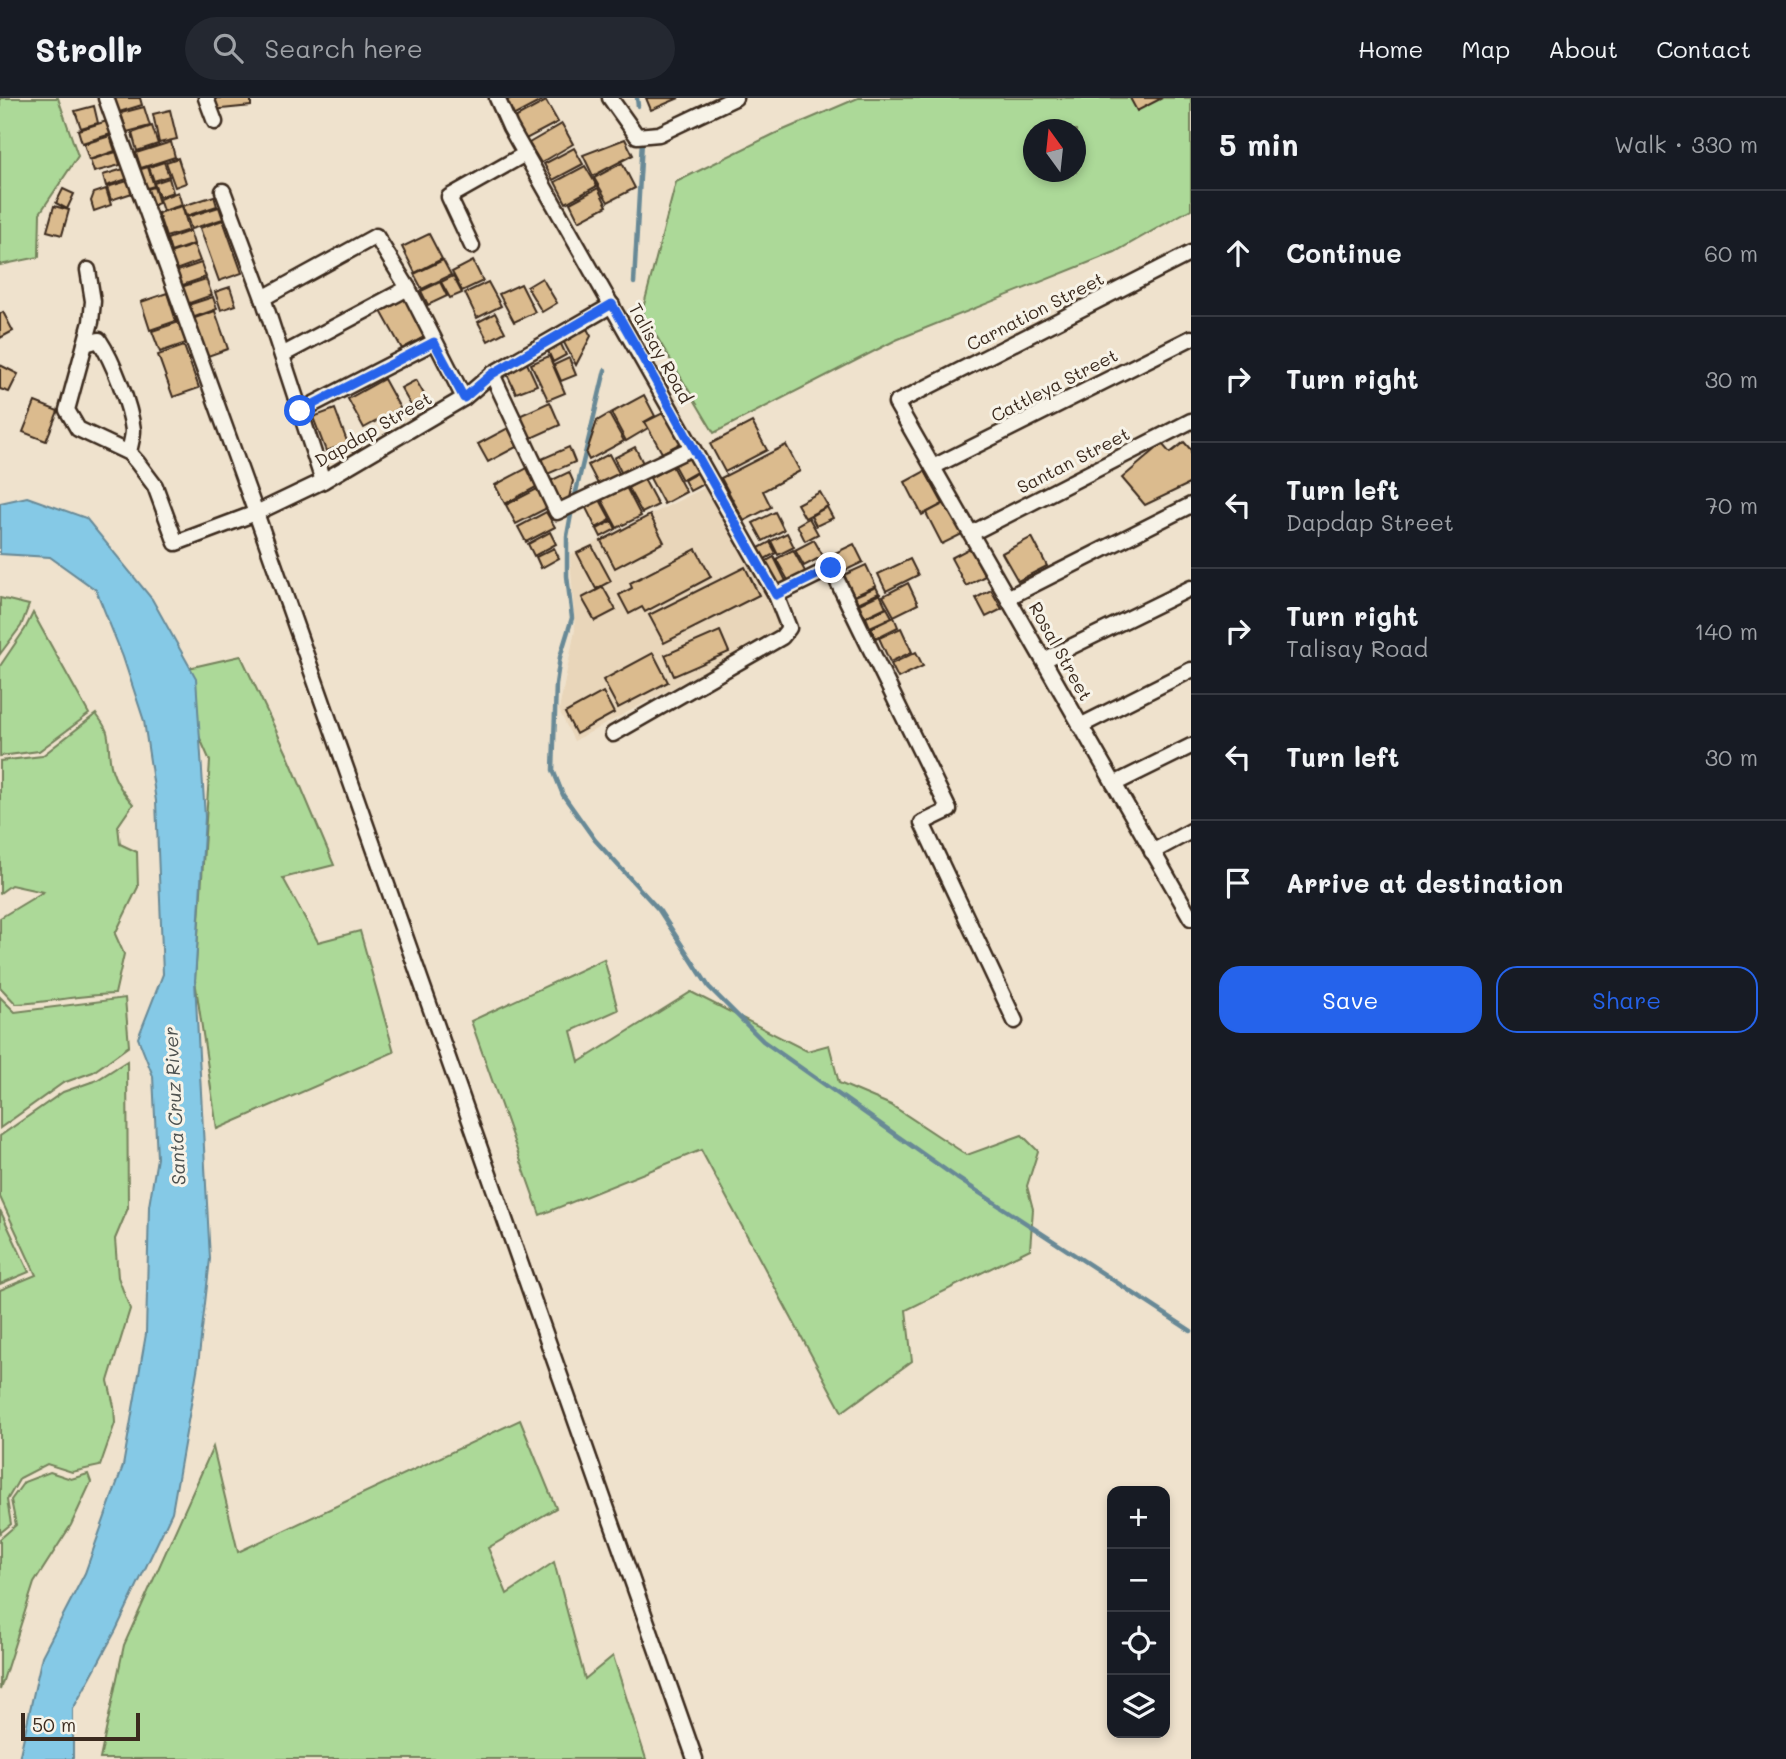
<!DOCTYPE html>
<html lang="en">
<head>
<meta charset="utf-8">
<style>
	body { margin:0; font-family:Mali,sans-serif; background:#242831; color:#f1f3f6 }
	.controls { position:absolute; right:21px; bottom:21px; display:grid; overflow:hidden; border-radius:14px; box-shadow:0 4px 10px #0003 }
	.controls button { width:63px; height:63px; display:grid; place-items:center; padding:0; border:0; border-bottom:2px solid #363941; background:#171b24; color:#f1f3f6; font:35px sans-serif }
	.compass { position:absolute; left:1023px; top:21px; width:63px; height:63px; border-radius:50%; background:#171b24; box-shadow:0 4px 10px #0003; rotate:345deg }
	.scale { position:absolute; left:21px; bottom:18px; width:119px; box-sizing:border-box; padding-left:7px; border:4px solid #3b2a1e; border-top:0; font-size:19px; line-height:24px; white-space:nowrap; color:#3b2a1e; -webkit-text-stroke:5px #f7f3e8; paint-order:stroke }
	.stop { position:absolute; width:21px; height:21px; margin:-16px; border:5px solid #2563eb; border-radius:50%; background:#fff }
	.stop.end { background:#2563eb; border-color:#fff; box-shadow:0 2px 7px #0008 }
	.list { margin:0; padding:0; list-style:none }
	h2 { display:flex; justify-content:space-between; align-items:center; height:91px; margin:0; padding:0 28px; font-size:30px }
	h2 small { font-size:23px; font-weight:400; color:#9ea1a6 }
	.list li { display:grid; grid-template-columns:46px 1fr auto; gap:21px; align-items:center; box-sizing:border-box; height:126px; padding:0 28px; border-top:2px solid #363941 }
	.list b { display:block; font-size:26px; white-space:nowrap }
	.list p { margin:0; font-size:23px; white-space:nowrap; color:#9ea1a6 }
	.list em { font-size:23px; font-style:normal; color:#9ea1a6 }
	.actions { display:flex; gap:14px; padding:21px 28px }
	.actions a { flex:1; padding:16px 0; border:2px solid #2563eb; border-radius:21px; text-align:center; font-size:24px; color:#2563eb }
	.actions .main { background:#2563eb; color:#fff }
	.icon { flex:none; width:38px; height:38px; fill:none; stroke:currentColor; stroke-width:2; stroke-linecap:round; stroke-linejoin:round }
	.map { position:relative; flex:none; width:1191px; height:1661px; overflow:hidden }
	header { display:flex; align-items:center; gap:42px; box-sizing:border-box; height:98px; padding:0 35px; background:#171b24; border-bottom:2px solid #363941 }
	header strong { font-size:33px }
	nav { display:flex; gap:38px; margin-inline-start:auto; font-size:24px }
	.search { width:490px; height:63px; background:#242831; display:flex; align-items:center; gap:18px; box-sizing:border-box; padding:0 24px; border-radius:38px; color:#9ea1a6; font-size:26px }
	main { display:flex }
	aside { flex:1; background:#171b24 }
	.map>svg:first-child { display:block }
	.built { fill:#e9d6ba }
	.green { fill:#acd998; stroke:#74825b; stroke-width:2; fill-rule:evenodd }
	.water { fill:#85c9e6; stroke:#678996; stroke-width:2 }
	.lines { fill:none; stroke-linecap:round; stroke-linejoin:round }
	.stream { stroke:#678996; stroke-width:4.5 }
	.building { fill:#dbbb8e; stroke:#3b2a1e; stroke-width:2 }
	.minor-casing { stroke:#3b2a1e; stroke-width:19 }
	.minor { stroke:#f7f3e8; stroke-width:14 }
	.route { stroke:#2563eb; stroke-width:9 }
	.labels { text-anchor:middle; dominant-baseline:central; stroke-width:6; stroke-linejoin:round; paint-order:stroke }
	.street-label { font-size:18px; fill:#3b2a1e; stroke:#f7f3e8 }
	.water-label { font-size:19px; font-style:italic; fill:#4e5250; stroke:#f7f3e8 }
</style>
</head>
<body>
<header>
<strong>Strollr</strong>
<div class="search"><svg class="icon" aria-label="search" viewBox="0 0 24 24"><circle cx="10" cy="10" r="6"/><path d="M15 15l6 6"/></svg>Search here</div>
<nav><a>Home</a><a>Map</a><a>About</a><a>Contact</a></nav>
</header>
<main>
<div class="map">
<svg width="1191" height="1661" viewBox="0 0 1191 1661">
	<rect width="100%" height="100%" fill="#efe2cd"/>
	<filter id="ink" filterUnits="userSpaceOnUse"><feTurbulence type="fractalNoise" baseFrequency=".0143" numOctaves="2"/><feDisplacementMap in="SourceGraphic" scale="14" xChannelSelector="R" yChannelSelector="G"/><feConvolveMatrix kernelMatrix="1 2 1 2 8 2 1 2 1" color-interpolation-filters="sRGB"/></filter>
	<g filter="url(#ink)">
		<polygon class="built" points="706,389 781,526 780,532 574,643 559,612 575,532 570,457"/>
		<g class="green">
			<polygon points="0,0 58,0 78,58 40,115 39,159 0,167"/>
			<path d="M858 0H1191V111L1115 154 896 242 714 335 642 214 676 84 774 36ZM1034 32H1076V74H1034Z"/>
			<polygon points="0,500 29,507 21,528 0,556"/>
			<polygon points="33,515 89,616 39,653 0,658 0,568 25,531"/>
			<polygon points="241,558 288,658 334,767 283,780 318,844 360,833 394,954 217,1031 195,882 210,663 171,574"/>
			<path d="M96 616C112 636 107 639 110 662 112 679 122 694 133 706L118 728 120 746 137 754 138 789 115 836 124 856 115 896C81 897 50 904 16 906L0 889V820L43 794 11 787 0 795V663L42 658Z"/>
			<polygon points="604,861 618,912 571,933 579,964 691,894 807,953 829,947 839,985 891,1007 967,1057 1022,1037 1038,1053 1027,1088 1033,1111 1030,1151 906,1212 912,1263 842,1314 701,1052 540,1117 471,923"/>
			<polygon points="0,899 15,914 125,900 129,948 93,974 63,985 0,1030"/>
			<polygon points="127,963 128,1110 115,1141 118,1179 130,1211 108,1283 114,1308 115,1325 100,1368 72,1374 47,1366 20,1380 7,1402 11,1426 0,1435 0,1192 36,1177 0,1099 0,1038 63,994 97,982"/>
			<polygon points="0,1112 29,1174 0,1186"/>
			<polygon points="520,1322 556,1410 488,1450 507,1496 554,1464 585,1581 613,1558 646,1661 100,1661 124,1547 213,1349 238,1454"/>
			<polygon points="50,1374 71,1381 88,1376 91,1384 71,1427 34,1485 0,1592 0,1441 16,1427 11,1402 24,1384"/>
		</g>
		<polygon class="water" points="27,399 86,420 152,501 196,580 205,719 195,883 210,1161 198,1267 172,1414 116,1532 73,1611 73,1661 19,1661 42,1558 85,1475 123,1368 146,1236 149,1108 157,1060 153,978 138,940 163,876 156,703 144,623 123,559 96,492 50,459 0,456 0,405"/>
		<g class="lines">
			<g class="stream">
				<polyline points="637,0 638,8"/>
				<polyline points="634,185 642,43"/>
				<polyline points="574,402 605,272"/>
				<polyline points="572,411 567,438 567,478 572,520 560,559 556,586 553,672 563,697 595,742 659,812 709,889 763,943 957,1080 1191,1233"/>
			</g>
		</g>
		<g class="building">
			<polygon points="112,0 140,0 142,7 116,15"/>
			<polygon points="210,0 251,0 251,8 212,12"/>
			<polygon points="511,0 544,0 545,1 511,19 503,4"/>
			<polygon points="646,0 679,0 651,12"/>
			<polygon points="1130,0 1162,0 1137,13"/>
			<polygon points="546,3 558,24 524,42 513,21"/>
			<polygon points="94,8 98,25 81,30 75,13"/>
			<polygon points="144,9 150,28 127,34 121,15"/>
			<polygon points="170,12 177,41 159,45 153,16"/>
			<polygon points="107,23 111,36 82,45 78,32"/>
			<polygon points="562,26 573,46 541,65 529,45"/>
			<polygon points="152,28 158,46 137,53 132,35"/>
			<polygon points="110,38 115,53 89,62 84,46"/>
			<polygon points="625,41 633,57 593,78 583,57"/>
			<polygon points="171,44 175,59 141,70 136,55"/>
			<polygon points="574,50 583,66 553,82 544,66"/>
			<polygon points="116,54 120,67 94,74 90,62"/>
			<polygon points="178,60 186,85 175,89 166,64"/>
			<polygon points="164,64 169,78 154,83 149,69"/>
			<polygon points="622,65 635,90 608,104 594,80"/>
			<polygon points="585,68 597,88 566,105 555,84"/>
			<polygon points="148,69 154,88 144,91 138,72"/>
			<polygon points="127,70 130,80 106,88 103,77"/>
			<polygon points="169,80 173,94 159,99 154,85"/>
			<polygon points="131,82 135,94 111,102 107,89"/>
			<polygon points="154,89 159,105 149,108 144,92"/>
			<polygon points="598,90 607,108 579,123 570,105"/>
			<polygon points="63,91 74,96 67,111 56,105"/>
			<polygon points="106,91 111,107 94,113 91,103 94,95"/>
			<polygon points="178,94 182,107 163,113 159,101"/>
			<polygon points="214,98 217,108 186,118 183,108"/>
			<polygon points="54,108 69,112 62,137 47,133"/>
			<polygon points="182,108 189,132 166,139 158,115"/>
			<polygon points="219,109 223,121 191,131 187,119"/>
			<polygon points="223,122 242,175 219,183 200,130"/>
			<polygon points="190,133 194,146 171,154 167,141"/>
			<polygon points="429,136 442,161 415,175 402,149"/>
			<polygon points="194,147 200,163 173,173 167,156"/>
			<polygon points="443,162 451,177 422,191 414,176"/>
			<polygon points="473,163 483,183 462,193 452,174"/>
			<polygon points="201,165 206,179 177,189 172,175"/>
			<polygon points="453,178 462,195 450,200 441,184"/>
			<polygon points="542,180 557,205 542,214 527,189"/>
			<polygon points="206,181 212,197 184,207 178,190"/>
			<polygon points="440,184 447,198 428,207 421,193"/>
			<polygon points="488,184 501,208 477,220 465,195"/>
			<polygon points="521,186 535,214 514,224 499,196"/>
			<polygon points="230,189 236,207 221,212 215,194"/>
			<polygon points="167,195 176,223 150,232 141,204"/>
			<polygon points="213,199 217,211 192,220 188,207"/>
			<polygon points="406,200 426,238 402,251 381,213"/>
			<polygon points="215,213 228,251 205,259 192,221"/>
			<polygon points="3,214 13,233 0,240 0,216"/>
			<polygon points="495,215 505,234 488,243 478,224"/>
			<polygon points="179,224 186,245 160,254 152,233"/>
			<polygon points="586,229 591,238 576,267 562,241"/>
			<polygon points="560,244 566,257 553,264 547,251"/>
			<polygon points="184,248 199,290 173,299 158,257"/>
			<polygon points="549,258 565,295 548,302 531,266"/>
			<polygon points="569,260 576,277 561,283 554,267"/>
			<polygon points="526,263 537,287 516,295 505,272"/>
			<polygon points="0,267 18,276 9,294 0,291"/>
			<polygon points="384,281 400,310 364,330 348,301"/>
			<polygon points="416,282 429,305 414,313 401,290"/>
			<polygon points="644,297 655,318 644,324 648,330 626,343 611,315"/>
			<polygon points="35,304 58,313 46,343 23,334"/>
			<polygon points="550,304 560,327 529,341 519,318"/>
			<polygon points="335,311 348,346 326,353 313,319"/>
			<polygon points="667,313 683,344 662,355 645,324"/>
			<polygon points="609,316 624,343 589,362 586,356 597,323"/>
			<polygon points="752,324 767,352 725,374 710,346"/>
			<polygon points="508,330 518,348 488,364 478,346"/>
			<polygon points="1184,344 1191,352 1191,385 1145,407 1122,380 1162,346 1170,355"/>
			<polygon points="786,347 800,373 763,393 771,409 744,423 721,380"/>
			<polygon points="569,349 575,364 543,378 537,363"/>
			<polygon points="635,349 644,367 623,378 614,360"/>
			<polygon points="688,354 698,373 682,382 671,362"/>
			<polygon points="609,356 620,377 599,388 588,367"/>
			<polygon points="672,368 686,394 664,406 650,380"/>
			<polygon points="529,369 538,388 505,406 495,387"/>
			<polygon points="925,373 943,406 922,417 905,384"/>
			<polygon points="569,374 573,383 569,400 558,406 548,384"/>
			<polygon points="699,374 705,385 690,393 684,382"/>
			<polygon points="644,381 658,407 642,415 628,390"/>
			<polygon points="625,387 641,418 617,430 601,400"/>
			<polygon points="537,391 547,410 516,426 506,407"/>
			<polygon points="820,394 828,408 805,420 797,406"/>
			<polygon points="599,400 611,422 596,430 585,408"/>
			<polygon points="945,405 962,436 942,446 926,415"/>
			<polygon points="827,409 833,420 816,428 811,418"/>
			<polygon points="546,414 555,429 526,444 518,429"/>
			<polygon points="775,414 784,432 763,443 753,425"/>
			<polygon points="650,417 664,444 615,470 601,443"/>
			<polygon points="809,420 818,436 805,443 797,427"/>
			<polygon points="612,423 616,431 601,439 597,431"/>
			<polygon points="550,434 556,446 534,458 528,446"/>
			<polygon points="787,435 794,449 778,457 771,443"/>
			<polygon points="1032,439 1047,468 1018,483 1002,455"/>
			<polygon points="814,442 823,458 804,468 795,452"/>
			<polygon points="770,444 776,455 763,462 757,451"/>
			<polygon points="854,446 863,464 842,474 833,456"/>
			<polygon points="592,448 611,483 596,491 577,455"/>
			<polygon points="554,450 559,460 541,470 536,459"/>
			<polygon points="970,450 985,478 966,488 951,460"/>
			<polygon points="696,451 711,479 645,514 642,509 629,516 619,497 632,490 630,485"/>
			<polygon points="793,452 806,475 789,484 776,461"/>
			<polygon points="774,459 788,487 780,491 765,464"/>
			<polygon points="910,461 918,477 886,493 878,476"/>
			<polygon points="866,467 876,488 854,498 844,477"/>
			<polygon points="745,469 759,497 664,545 649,517"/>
			<polygon points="908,485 918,506 894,518 883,498"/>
			<polygon points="603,489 616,512 595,523 582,500"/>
			<polygon points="876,489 879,495 858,505 855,498"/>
			<polygon points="991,492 1002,511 986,519 976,500"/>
			<polygon points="880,496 886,509 865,519 859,506"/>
			<polygon points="887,510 892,519 870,529 866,519"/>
			<polygon points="894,519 898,529 876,540 871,530"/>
			<polygon points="901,530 912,554 890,564 879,540"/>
			<polygon points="720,533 729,554 674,578 665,557"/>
			<polygon points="916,554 923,568 898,580 891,566"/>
			<polygon points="653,555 668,584 618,610 603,582"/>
			<polygon points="603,594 614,615 576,636 565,615"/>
		</g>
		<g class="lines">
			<defs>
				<g id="minor">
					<polyline points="106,0 256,415 695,1661"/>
					<polyline points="206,0 215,24"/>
					<polyline points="497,0 510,29 776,497 789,530 782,539 613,636"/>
					<polyline points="610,0 637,38 659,36 735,0"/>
					<polyline points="223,93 263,200 323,383"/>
					<polyline points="472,148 449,99 525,56"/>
					<polyline points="1191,155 896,305 1191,820"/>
					<polyline points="88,172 93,203 91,224 67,312 78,331 129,355 137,364 155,388 176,445 256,415 323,383 464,300 492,276 612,207"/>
					<polyline points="263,200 376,138 408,190 464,300"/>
					<path d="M85 246 99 242C113 263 130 307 133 332 133 340 130 347 129 355"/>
					<polyline points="282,257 408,190"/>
					<polyline points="492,276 557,414 692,350"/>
					<polyline points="300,313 434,244"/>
					<polyline points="933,369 1191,240"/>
					<polyline points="972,435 1191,323"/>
					<polyline points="776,497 831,470 949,712 922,725 1015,923"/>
					<polyline points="1009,499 1191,407"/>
					<polyline points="1044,562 1191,490"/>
					<polyline points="1080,628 1191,572"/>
					<polyline points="1114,686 1191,648"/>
					<polyline points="1152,754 1191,733"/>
				</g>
			</defs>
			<use href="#minor" class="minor-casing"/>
			<use href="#minor" class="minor"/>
		</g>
	</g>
	<g class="lines" filter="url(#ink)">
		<polyline class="route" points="300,313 434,244 464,300 492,276 612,206 776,497 831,470"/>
	</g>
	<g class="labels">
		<g class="street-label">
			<text transform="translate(1035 213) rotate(-27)">Carnation Street</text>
			<text transform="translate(661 255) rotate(61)">Talisay Road</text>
			<text transform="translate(1054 287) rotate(-27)">Cattleya Street</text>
			<text transform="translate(373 331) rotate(-30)">Dapdap Street</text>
			<text transform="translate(1073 362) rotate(-27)">Santan Street</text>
			<text transform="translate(1061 553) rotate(61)">Rosal Street</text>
		</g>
		<g class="water-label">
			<text transform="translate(174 1008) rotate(-93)">Santa Cruz River</text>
		</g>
	</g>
</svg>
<div class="controls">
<button>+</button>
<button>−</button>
<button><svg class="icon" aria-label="locate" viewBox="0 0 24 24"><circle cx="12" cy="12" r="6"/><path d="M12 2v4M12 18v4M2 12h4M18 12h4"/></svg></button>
<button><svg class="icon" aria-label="layers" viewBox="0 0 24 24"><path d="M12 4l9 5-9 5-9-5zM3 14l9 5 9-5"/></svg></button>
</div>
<svg class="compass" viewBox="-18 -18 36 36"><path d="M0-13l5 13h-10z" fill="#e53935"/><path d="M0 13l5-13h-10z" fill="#9ea1a6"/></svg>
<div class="scale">50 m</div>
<div class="stop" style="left:300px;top:313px"></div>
<div class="stop end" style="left:831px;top:470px"></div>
</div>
<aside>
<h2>5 min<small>Walk · 330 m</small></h2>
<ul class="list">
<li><svg class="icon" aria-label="ahead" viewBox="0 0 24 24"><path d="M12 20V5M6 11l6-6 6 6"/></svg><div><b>Continue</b></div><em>60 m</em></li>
<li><svg class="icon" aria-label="right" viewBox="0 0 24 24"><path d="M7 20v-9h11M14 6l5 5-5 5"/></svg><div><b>Turn right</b></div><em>30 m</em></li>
<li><svg class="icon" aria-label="left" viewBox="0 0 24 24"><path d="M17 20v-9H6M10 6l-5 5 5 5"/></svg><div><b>Turn left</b><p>Dapdap Street</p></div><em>70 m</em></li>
<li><svg class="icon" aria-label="right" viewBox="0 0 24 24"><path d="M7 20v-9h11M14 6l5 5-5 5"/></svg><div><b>Turn right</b><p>Talisay Road</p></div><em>140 m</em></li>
<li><svg class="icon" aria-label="left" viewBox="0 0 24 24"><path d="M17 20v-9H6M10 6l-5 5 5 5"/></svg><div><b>Turn left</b></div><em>30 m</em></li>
<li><svg class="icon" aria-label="arrive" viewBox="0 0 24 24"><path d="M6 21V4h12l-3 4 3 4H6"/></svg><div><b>Arrive at destination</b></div></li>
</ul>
<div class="actions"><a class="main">Save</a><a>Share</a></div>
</aside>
</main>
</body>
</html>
